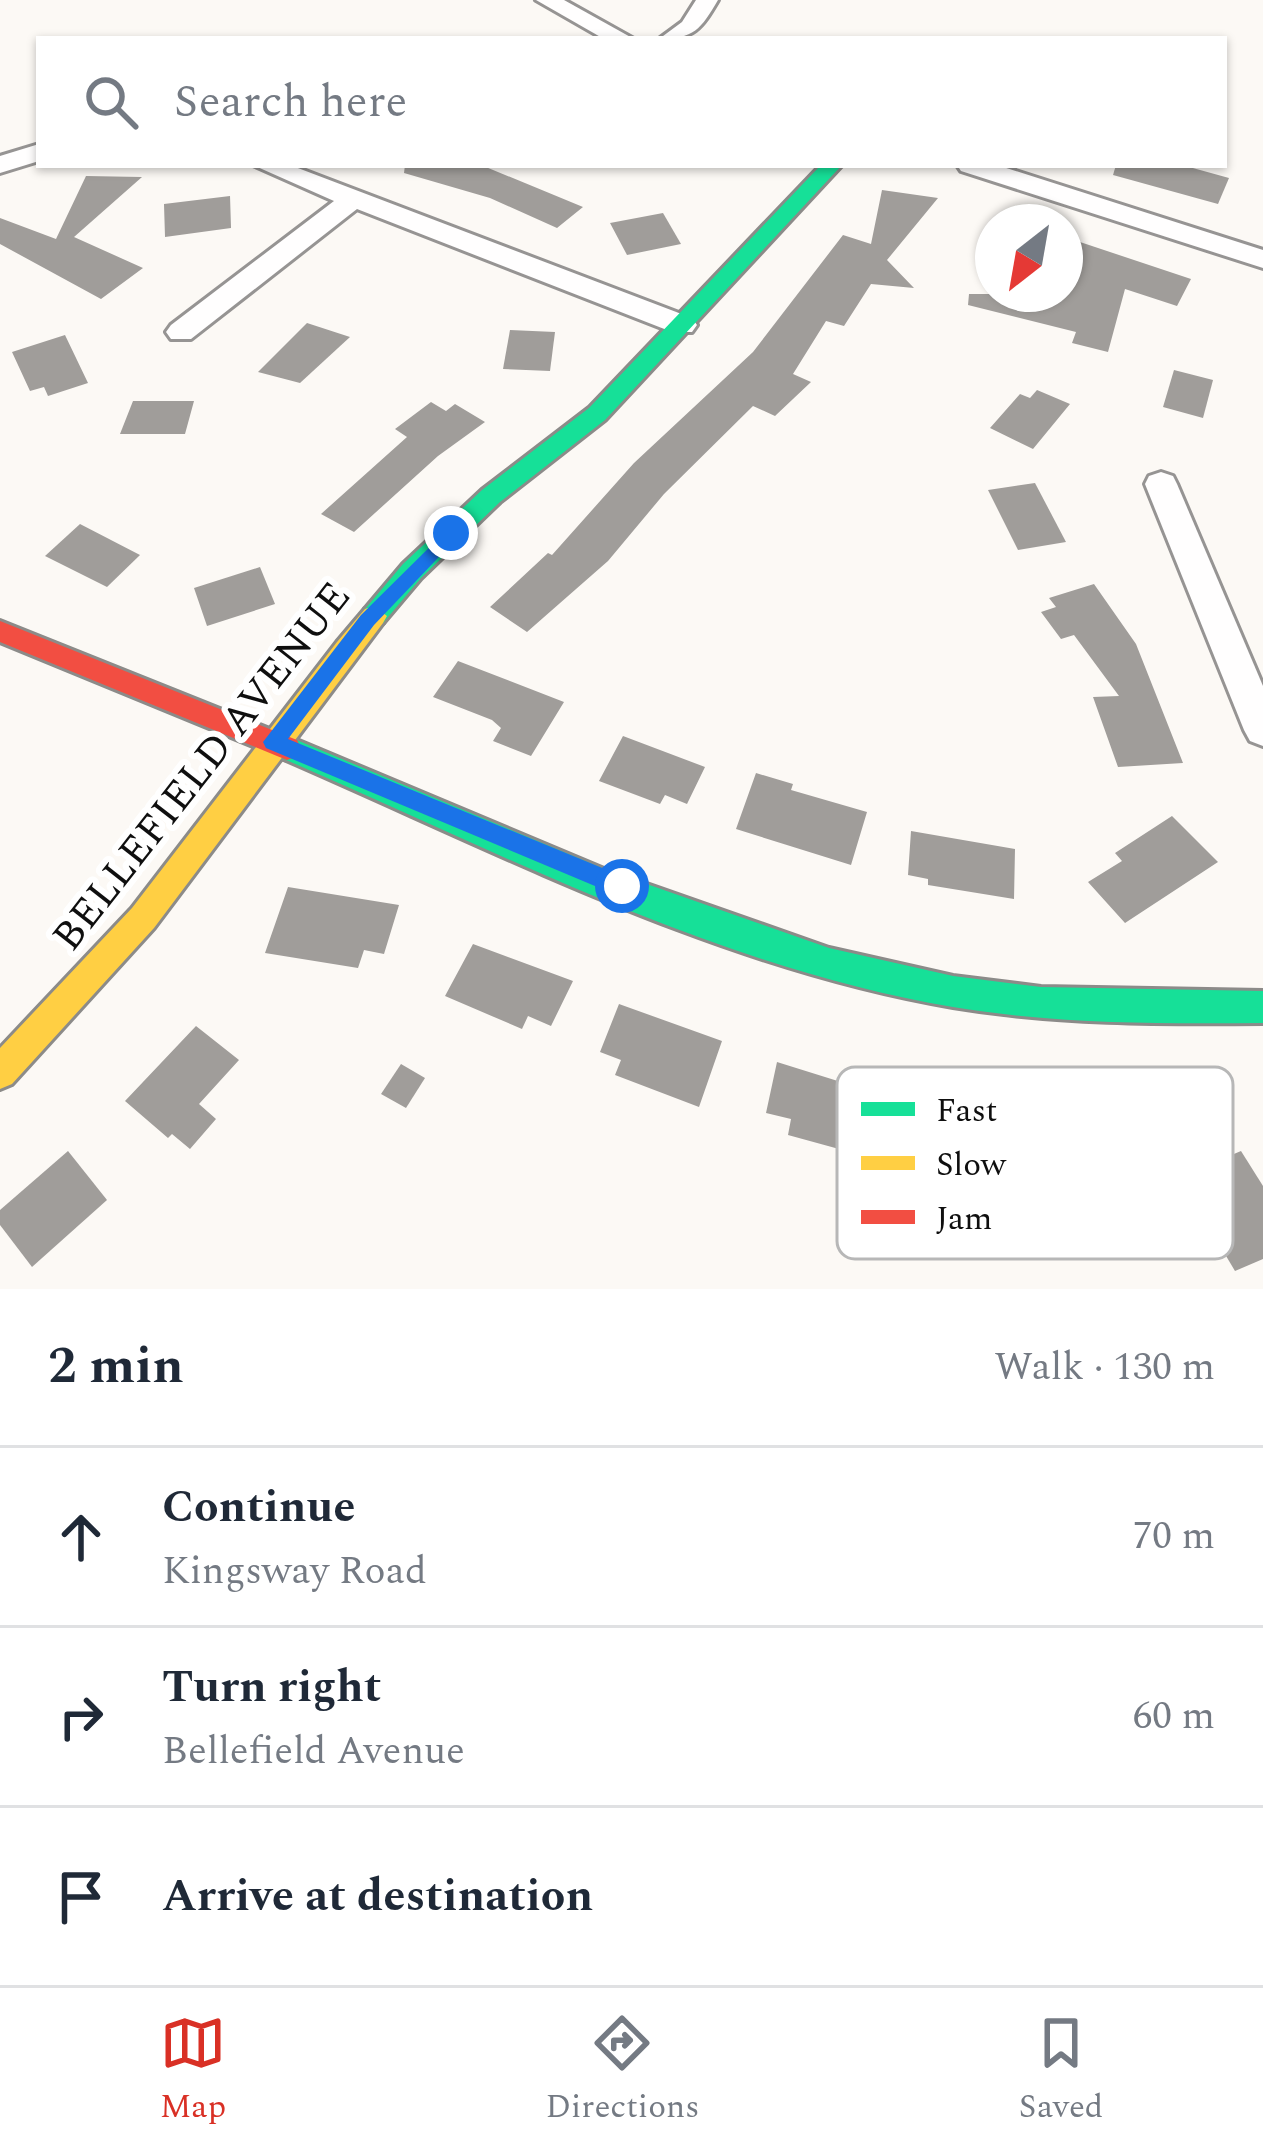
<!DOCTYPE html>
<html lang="en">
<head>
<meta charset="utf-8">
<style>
	body { margin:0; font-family:Spectral,serif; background:#f2f2f3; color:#1f2937 }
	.compass { position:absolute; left:975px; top:204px; width:108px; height:108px; border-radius:50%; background:#fff; box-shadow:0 3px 9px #0004; rotate:211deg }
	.stop { position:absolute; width:36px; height:36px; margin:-27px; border:9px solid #1a73e8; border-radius:50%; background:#fff }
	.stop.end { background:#1a73e8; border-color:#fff; box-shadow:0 3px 12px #0008 }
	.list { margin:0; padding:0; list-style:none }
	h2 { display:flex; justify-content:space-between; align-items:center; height:156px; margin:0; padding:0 48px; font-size:51px }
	h2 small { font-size:39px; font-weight:400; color:#747a83 }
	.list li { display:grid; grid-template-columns:78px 1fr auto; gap:36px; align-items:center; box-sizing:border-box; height:180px; padding:0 48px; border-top:3px solid #e0e1e3 }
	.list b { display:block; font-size:45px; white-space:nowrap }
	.list p { margin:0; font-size:39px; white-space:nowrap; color:#747a83 }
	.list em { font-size:39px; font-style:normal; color:#747a83 }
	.icon { flex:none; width:66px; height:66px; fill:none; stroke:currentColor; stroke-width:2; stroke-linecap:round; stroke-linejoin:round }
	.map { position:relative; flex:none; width:1263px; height:1289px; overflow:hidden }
	.search { position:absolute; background:#fff; box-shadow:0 3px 9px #0004; left:36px; right:36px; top:36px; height:132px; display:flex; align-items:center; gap:30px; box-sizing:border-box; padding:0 42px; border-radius:0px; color:#747a83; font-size:45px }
	.sheet { height:696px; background:#fff }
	nav { display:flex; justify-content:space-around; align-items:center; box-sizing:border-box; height:168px; border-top:3px solid #e0e1e3; background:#fff; font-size:33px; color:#747a83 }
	nav a { display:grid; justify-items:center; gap:6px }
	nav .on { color:#d93025 }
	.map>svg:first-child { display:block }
	.building { fill:#a09d9a }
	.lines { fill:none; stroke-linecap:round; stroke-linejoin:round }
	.street-casing { stroke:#969493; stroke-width:6 }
	.fast-casing { stroke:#8c8b89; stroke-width:6 }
	.slow-casing { stroke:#8c8b89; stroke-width:6 }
	.jam-casing { stroke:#8c8b89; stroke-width:6 }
	.street { fill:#fffefe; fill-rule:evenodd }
	.fast { fill:#16e098; fill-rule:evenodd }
	.slow { fill:#ffcf43; fill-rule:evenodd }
	.jam { fill:#f24e42; fill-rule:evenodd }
	.route { fill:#1a73e8 }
	.labels { text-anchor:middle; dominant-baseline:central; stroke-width:12; stroke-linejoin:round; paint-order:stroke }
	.street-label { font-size:42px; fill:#0f0f0f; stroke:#fff }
	.key { fill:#fff; stroke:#b7b7b7; stroke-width:3 }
	.key-label { font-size:33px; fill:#0f0f0f }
</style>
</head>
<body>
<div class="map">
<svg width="1263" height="1289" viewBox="0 0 1263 1289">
	<rect width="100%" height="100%" fill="#fcf9f5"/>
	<g class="building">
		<polygon points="405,165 481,165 583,207 557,228 490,198 404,173"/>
		<polygon points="1116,165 1182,165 1229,178 1218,204 1113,175"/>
		<polygon points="86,176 142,177 74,237 143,268 101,299 0,244 0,218 56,239"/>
		<polygon points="882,190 938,198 887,260 914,288 871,284 844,326 826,321 793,374 811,382 775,416 753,406 664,494 608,561 527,632 490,607 548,553 552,555 634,463 753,352 843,235 871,244"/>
		<polygon points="230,196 231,228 165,237 164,204"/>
		<polygon points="663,213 681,244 627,255 610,223"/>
		<polygon points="1065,237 1191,279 1177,306 1125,289 1108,352 1072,343 1076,332 968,305 969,294 1065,294"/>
		<polygon points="307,323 350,337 300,383 258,372"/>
		<polygon points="510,330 555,332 550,371 503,369"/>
		<polygon points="65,335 88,383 48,396 44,387 30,391 12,352"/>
		<polygon points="1174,370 1213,380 1203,418 1163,407"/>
		<polygon points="1037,390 1070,404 1033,449 990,428 1020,394 1030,398"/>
		<polygon points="133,401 194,401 185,434 120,434"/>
		<polygon points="431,402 446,411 455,404 485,422 438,456 354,532 321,514 407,437 395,429"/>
		<polygon points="1035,483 1066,542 1018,550 988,490"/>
		<polygon points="80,524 140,555 107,587 45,556"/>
		<polygon points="260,567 275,604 207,626 194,588"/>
		<polygon points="1094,584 1136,644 1183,763 1118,767 1093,697 1119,696 1074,635 1061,639 1041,612 1056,607 1049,598"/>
		<polygon points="458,661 564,702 531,756 493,741 501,728 492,720 433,697"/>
		<polygon points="623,736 705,767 687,804 665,795 660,804 599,781"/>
		<polygon points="756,773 793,784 791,790 867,812 851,865 736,829"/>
		<polygon points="1172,816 1218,862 1125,923 1088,882 1122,861 1115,853"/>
		<polygon points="911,831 1015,849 1014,899 928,885 928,879 908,875"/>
		<polygon points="288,887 399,905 384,954 364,950 358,968 265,953"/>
		<polygon points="473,944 573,981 551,1026 528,1016 522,1029 445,996"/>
		<polygon points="619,1004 722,1041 699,1107 615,1075 621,1060 600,1052"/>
		<polygon points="196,1026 239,1060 199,1104 216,1119 190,1149 172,1134 168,1138 125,1101"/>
		<polygon points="777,1062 889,1097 879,1160 788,1135 791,1119 766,1113"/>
		<polygon points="401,1064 425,1078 406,1108 381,1094"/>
		<polygon points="68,1151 107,1200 32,1267 0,1225 0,1210"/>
		<polygon points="1241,1151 1263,1186 1263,1259 1235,1271 1179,1177"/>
	</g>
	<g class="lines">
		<defs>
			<g id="street">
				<polygon points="536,0 564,0 634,39 604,39"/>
				<path d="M696 0H718C701 29 694 39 659 39L682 22Z"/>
				<polygon points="39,144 39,161 0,173 0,156"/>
				<polygon points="253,165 290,165 692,318 697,325 692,332 672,332 357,209 191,339 171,339 166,332 171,325 334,201"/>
				<polygon points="957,165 997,165 1263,250 1263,268 961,171"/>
				<polygon points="1161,472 1173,476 1177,484 1263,686 1263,746 1250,741 1244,730 1145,484 1149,476"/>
			</g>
			<g id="fast">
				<polygon points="821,165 842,165 605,420 500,502 421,578 383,623 365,623 361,616 365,609 403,564 482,490 589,408"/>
				<path d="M287 736 604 869 829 948 953 976 1041 987 1263 991V1023C1159 1024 1055 1024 953 1007 716 967 495 850 277 756L273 748 277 740Z"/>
			</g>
			<polygon id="slow" points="374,606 387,616 383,623 154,928 12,1084 0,1089 0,1048 132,908 337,642 365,609"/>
			<polygon id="jam" points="0,621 297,740 301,748 297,756 287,760 277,756 0,642"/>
		</defs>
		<use href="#street" class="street-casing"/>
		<use href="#fast" class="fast-casing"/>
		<use href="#slow" class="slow-casing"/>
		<use href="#jam" class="jam-casing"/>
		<use href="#street" class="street"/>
		<use href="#fast" class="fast"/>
		<use href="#slow" class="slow"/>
		<use href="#jam" class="jam"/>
	</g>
	<polygon class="route" points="451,526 460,533 457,538 374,625 288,739 629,879 629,894 614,894 266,748 263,742 361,615"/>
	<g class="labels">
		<g class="street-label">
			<text transform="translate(202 767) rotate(-52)">BELLEFIELD AVENUE</text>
		</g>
	</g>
	<rect x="837" y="1067" width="396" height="192" rx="18" class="key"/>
	<rect x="861" y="1102" width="54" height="14" fill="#16e098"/>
	<rect x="861" y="1156" width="54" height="14" fill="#ffcf43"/>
	<rect x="861" y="1210" width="54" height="14" fill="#f24e42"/>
	<g class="key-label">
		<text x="936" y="1121">Fast</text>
		<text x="936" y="1175">Slow</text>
		<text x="936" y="1229">Jam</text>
	</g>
</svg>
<svg class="compass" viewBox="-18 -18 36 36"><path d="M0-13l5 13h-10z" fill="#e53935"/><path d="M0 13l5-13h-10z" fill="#747a83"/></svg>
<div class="stop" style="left:622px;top:886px"></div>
<div class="stop end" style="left:451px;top:533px"></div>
<div class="search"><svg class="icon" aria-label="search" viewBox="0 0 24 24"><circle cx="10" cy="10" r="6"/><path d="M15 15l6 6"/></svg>Search here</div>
</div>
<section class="sheet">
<h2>2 min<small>Walk · 130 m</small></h2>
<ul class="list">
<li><svg class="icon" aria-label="ahead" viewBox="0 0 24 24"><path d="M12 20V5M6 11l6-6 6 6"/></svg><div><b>Continue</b><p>Kingsway Road</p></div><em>70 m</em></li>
<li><svg class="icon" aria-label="right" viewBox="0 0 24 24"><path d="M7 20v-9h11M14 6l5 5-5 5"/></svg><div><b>Turn right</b><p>Bellefield Avenue</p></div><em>60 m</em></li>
<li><svg class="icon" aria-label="arrive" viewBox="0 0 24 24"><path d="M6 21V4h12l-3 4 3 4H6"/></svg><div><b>Arrive at destination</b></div></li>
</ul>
</section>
<nav>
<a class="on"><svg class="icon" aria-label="map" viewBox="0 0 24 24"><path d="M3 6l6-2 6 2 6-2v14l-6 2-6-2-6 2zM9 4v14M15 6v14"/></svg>Map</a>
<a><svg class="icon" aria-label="directions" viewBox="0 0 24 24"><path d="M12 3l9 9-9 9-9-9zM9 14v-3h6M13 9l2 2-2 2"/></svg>Directions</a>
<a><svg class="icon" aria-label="saved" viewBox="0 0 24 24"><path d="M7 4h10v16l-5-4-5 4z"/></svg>Saved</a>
</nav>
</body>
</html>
